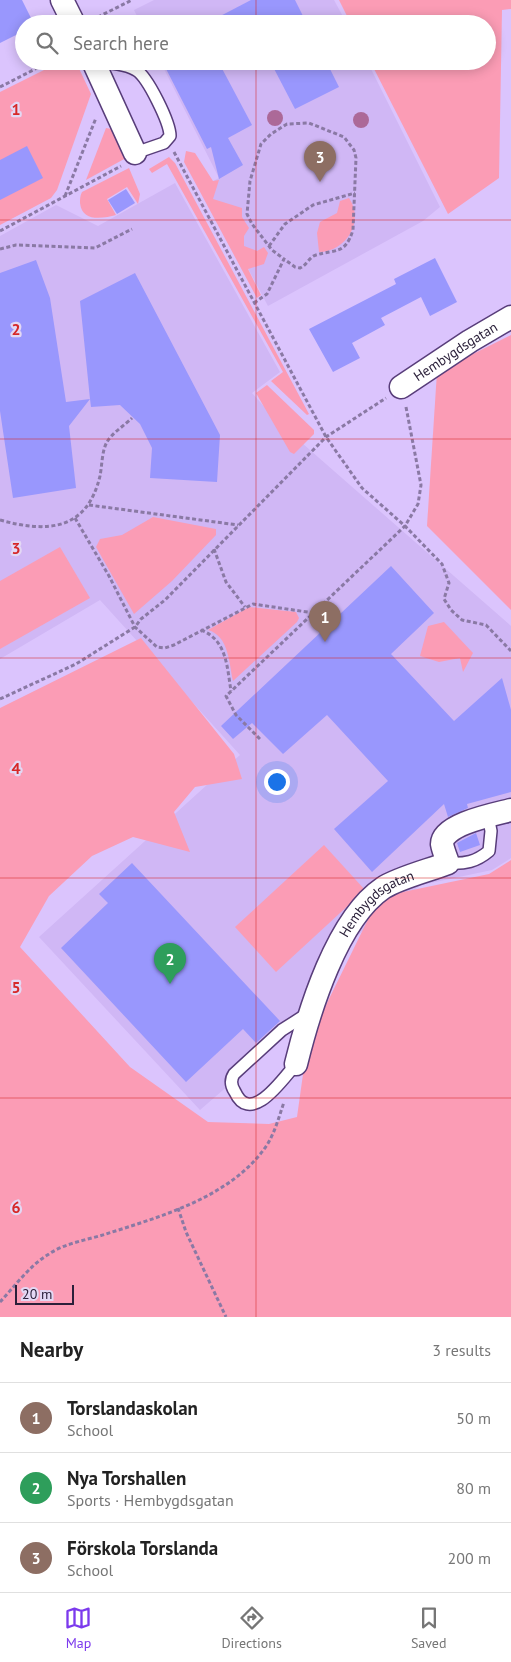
<!DOCTYPE html>
<html lang="en">
<head>
<meta charset="utf-8">
<style>
	body { margin:0; font-family:"PT Sans",sans-serif; background:#f2f2f2; color:#222 }
	.scale { position:absolute; left:15px; bottom:12px; width:59px; box-sizing:border-box; padding-left:5px; border:2px solid #2b203a; border-top:0; font-size:14px; line-height:18px; white-space:nowrap; color:#2b203a; -webkit-text-stroke:4px #e3d8f4; paint-order:stroke }
	.you { position:absolute; left:276px; top:781px; width:18px; height:18px; margin:-12px; border:4px solid #fff; border-radius:50%; background:#1a73e8; box-shadow:0 0 0 8px #1a73e833 }
	.badge { display:grid; place-items:center; width:32px; height:32px; border-radius:50%; background:#7c3aed; color:#fff; font-size:16px; font-weight:700 }
	.pin { position:absolute; translate:-50% -41px; filter:drop-shadow(0 1px 2px #0008) }
	.pin::after { content:''; position:absolute; top:26px; width:18px; height:15px; background:inherit; clip-path:polygon(0 0,100% 0,50% 100%) }
	.list { margin:0; padding:0; list-style:none }
	h2 { display:flex; justify-content:space-between; align-items:center; height:65px; margin:0; padding:0 20px; font-size:21px }
	h2 small { font-size:16px; font-weight:400; color:#767676 }
	.list li { display:grid; grid-template-columns:32px 1fr auto; gap:15px; align-items:center; box-sizing:border-box; height:70px; padding:0 20px; border-top:1px solid #e0e0e0 }
	.list b { display:block; font-size:19px; white-space:nowrap }
	.list p { margin:0; font-size:16px; white-space:nowrap; color:#767676 }
	.list em { font-size:16px; font-style:normal; color:#767676 }
	.icon { flex:none; width:28px; height:28px; fill:none; stroke:currentColor; stroke-width:2; stroke-linecap:round; stroke-linejoin:round }
	.map { position:relative; flex:none; width:511px; height:1317px; overflow:hidden }
	.search { position:absolute; background:#fff; box-shadow:0 2px 12px #0003; left:15px; right:15px; top:15px; height:55px; display:flex; align-items:center; gap:12px; box-sizing:border-box; padding:0 18px; border-radius:28px; color:#767676; font-size:19px }
	.sheet { height:275px; background:#fff }
	nav { display:flex; justify-content:space-around; align-items:center; box-sizing:border-box; height:70px; border-top:1px solid #e0e0e0; background:#fff; font-size:14px; color:#767676 }
	nav a { display:grid; justify-items:center; gap:2px }
	nav .on { color:#7c3aed }
	.map>svg:first-child { display:block }
	.built { fill:#d0b7f5 }
	.green { fill:#fb9cb5 }
	.building { fill:#9997fd }
	.lines { fill:none; stroke-linecap:round; stroke-linejoin:round }
	.service-casing { stroke:#583d7a; stroke-width:14 }
	.minor-casing { stroke:#583d7a; stroke-width:25 }
	.path { stroke:#8a79a4; stroke-width:3; stroke-dasharray:4 2.5; stroke-linecap:butt }
	.service { stroke:#fff; stroke-width:11 }
	.minor { stroke:#fff; stroke-width:22 }
	.tree { fill:#ac6998 }
	.grid { fill:none; stroke:#d62828; stroke-width:1; stroke-opacity:0.55 }
	.labels { text-anchor:middle; dominant-baseline:central; stroke-width:4.5; stroke-linejoin:round; paint-order:stroke }
	.street-label { font-size:14px; fill:#2b203a; stroke:#e3d8f4 }
	.grid-label { font-size:16px; text-anchor:middle; font-weight:bold; fill:#d62828; stroke:#e3d8f4; stroke-width:4.5; stroke-linejoin:round; paint-order:stroke }
</style>
</head>
<body>
<div class="map">
<svg width="511" height="1317" viewBox="0 0 511 1317">
	<rect width="100%" height="100%" fill="#dbc4fd"/>
	<g class="built">
		<polygon points="154,0 334,0 347,24 141,24 134,10"/>
		<polygon points="160,61 367,61 440,207 423,221 268,306 204,186 219,178"/>
		<polygon points="175,183 280,372 252,393 278,422 511,626 511,858 492,870 421,885 354,938 282,1039 200,1110 39,937 240,755 100,600 0,659 0,236 56,205 98,226"/>
	</g>
	<g class="green">
		<polygon points="339,0 511,0 511,9 502,10 499,178 448,214 370,61 487,61 487,24 351,24"/>
		<polygon points="62,61 76,62 91,94 57,190 51,198 0,225 0,92"/>
		<polygon points="106,128 112,129 126,158 86,180"/>
		<polygon points="186,151 195,153 213,181 219,180 213,199 242,208 242,217 249,228 244,236 244,246 257,251 264,247 268,253 264,264 248,269 261,295 257,298 184,162"/>
		<polygon points="169,157 175,163 309,414 307,415 271,381 283,372 167,164 152,173 149,169"/>
		<path d="M129 168 140 194 138 204 127 187 107 199 116 215C104 218 82 223 80 203 80 199 80 196 82 192Z"/>
		<path d="M349 198C365 221 346 252 319 252L317 233 320 222 337 213 340 201Z"/>
		<polygon points="511,335 511,610 427,526 437,372"/>
		<polygon points="267,385 314,430 314,434 294,454 290,452 256,393"/>
		<polygon points="153,517 216,529 216,535 172,581 134,614 96,547 100,539 122,535"/>
		<polygon points="60,547 90,598 0,649 0,581"/>
		<path d="M249 607 296 612 299 618 297 622 233 681C229 663 229 636 208 630Z"/>
		<polygon points="444,622 473,653 463,672 460,658 439,662 420,656 428,626"/>
		<polygon points="141,638 234,754 242,779 195,787 174,812 190,852 133,837 92,856 49,896 20,947 130,1067 208,1122 269,1124 297,1117 306,1053 326,1005 379,897 489,874 511,860 511,1317 0,1317 0,708"/>
		<polygon points="324,845 365,890 276,972 235,927"/>
	</g>
	<g class="building">
		<polygon points="0,0 22,0 34,24 24,24 24,31 0,43"/>
		<polygon points="251,0 295,0 307,24 205,24"/>
		<polygon points="162,61 218,61 252,125 228,138 243,165 219,179 211,147 207,149"/>
		<polygon points="270,61 326,61 339,87 295,109"/>
		<polygon points="27,146 43,178 0,200 0,160"/>
		<polygon points="126,189 135,203 117,214 108,200"/>
		<polygon points="435,258 457,302 430,316 421,297 381,318 385,325 352,343 360,358 333,372 309,329 396,284 394,279"/>
		<polygon points="36,260 50,298 66,402 90,399 80,301 135,273 220,435 217,482 150,478 152,448 140,424 120,405 91,407 90,399 69,426 76,488 13,498 0,411 0,273"/>
		<polygon points="391,566 434,613 391,654 454,721 502,678 511,710 511,792 467,804 468,808 448,817 444,804 372,872 334,829 388,781 327,715 283,754 252,723 233,739 221,726"/>
		<polygon points="476,833 480,845 460,852 457,843"/>
		<polygon points="132,863 280,1021 256,1043 243,1029 186,1082 61,948 108,903 99,894"/>
	</g>
	<g class="lines">
		<defs>
			<g id="service">
				<path d="M93 62C107 63 123 63 136 70 148 77 170 123 170 136L164 143 135 153"/>
				<path d="M448 863C465 864 476 862 489 851L491 831 488 816"/>
				<path d="M296 1064C284 1077 251 1127 235 1092 231 1086 230 1080 234 1074L282 1030 307 1014"/>
			</g>
			<g id="minor">
				<polyline points="62,0 74,24"/>
				<polyline points="93,61 135,153"/>
				<path id="s1" d="M401 387 470 341 511 317"/>
				<path id="s2" d="M296 1064C309 1011 337 919 383 888 398 878 430 870 448 863 446 857 443 850 442 844 442 824 496 814 511 810"/>
			</g>
		</defs>
		<use href="#service" class="service-casing"/>
		<use href="#minor" class="minor-casing"/>
		<g class="path">
			<polyline points="92,20 132,0"/>
			<polyline points="0,87 51,61"/>
			<polyline points="174,152 326,437 362,488 405,526 226,696 236,715 260,739"/>
			<polyline points="65,196 96,118"/>
			<polyline points="0,231 121,166"/>
			<polyline points="269,246 285,224 313,205 355,193"/>
			<polyline points="0,249 16,245 95,248 132,229"/>
			<path d="M254 303 267 294 284 259 295 267 300 268C307 265 309 257 316 255 336 249 345 255 353 230L356 158 354 150 344 137 309 123 287 124 271 134 261 144 250 181 247 214 252 224 272 250 284 259"/>
			<polyline points="406,407 421,485 418,504 405,526 442,564 449,583 444,599 451,610 462,620 486,625 511,651"/>
			<polyline points="89,505 238,525"/>
			<polyline points="75,518 109,576 135,627 157,647 165,648 174,645 253,604 314,613"/>
			<path d="M0 520C47 533 87 531 100 476 102 466 102 450 107 442 112 433 125 425 132 418"/>
			<polyline points="214,549 226,582 245,607"/>
			<path d="M201 630C227 640 227 667 231 691"/>
			<polyline points="0,699 76,664 135,627 141,619 165,600 326,437 386,398"/>
			<polyline points="178,1208 186,1232 226,1317"/>
			<path d="M0 1302C15 1286 30 1265 49 1254 65 1243 87 1240 106 1234 162 1216 232 1197 267 1145 275 1132 279 1117 284 1102"/>
		</g>
		<use href="#service" class="service"/>
		<use href="#minor" class="minor"/>
	</g>
	<g class="tree">
		<circle cx="275" cy="118" r="8"/>
		<circle cx="361" cy="120" r="8"/>
	</g>
	<path class="grid" d="M256 0V24M256 61V1317M0 220H511M0 439H511M0 658H511M0 878H511M0 1098H511"/>
	<g class="labels">
		<g class="street-label">
			<text stroke="none"><textPath href="#s1" startOffset="65">Hembygdsgatan</textPath></text>
			<text stroke="none"><textPath href="#s2" startOffset="185">Hembygdsgatan</textPath></text>
		</g>
	</g>
	<g class="grid-label">
		<text x="16" y="115">1</text>
		<text x="16" y="335">2</text>
		<text x="16" y="554">3</text>
		<text x="16" y="774">4</text>
		<text x="16" y="993">5</text>
		<text x="16" y="1213">6</text>
	</g>
</svg>
<div class="scale">20 m</div>
<div class="you"></div>
<div class="pin badge" style="left:325px;top:642px;background:#8d6e63">1</div>
<div class="pin badge" style="left:170px;top:984px;background:#2e9e5b">2</div>
<div class="pin badge" style="left:320px;top:182px;background:#8d6e63">3</div>
<div class="search"><svg class="icon" aria-label="search" viewBox="0 0 24 24"><circle cx="10" cy="10" r="6"/><path d="M15 15l6 6"/></svg>Search here</div>
</div>
<section class="sheet">
<h2>Nearby<small>3 results</small></h2>
<ul class="list">
<li><span class="badge" style="background:#8d6e63">1</span><div><b>Torslandaskolan</b><p>School</p></div><em>50 m</em></li>
<li><span class="badge" style="background:#2e9e5b">2</span><div><b>Nya Torshallen</b><p>Sports · Hembygdsgatan</p></div><em>80 m</em></li>
<li><span class="badge" style="background:#8d6e63">3</span><div><b>Förskola Torslanda</b><p>School</p></div><em>200 m</em></li>
</ul>
</section>
<nav>
<a class="on"><svg class="icon" aria-label="map" viewBox="0 0 24 24"><path d="M3 6l6-2 6 2 6-2v14l-6 2-6-2-6 2zM9 4v14M15 6v14"/></svg>Map</a>
<a><svg class="icon" aria-label="directions" viewBox="0 0 24 24"><path d="M12 3l9 9-9 9-9-9zM9 14v-3h6M13 9l2 2-2 2"/></svg>Directions</a>
<a><svg class="icon" aria-label="saved" viewBox="0 0 24 24"><path d="M7 4h10v16l-5-4-5 4z"/></svg>Saved</a>
</nav>
</body>
</html>
